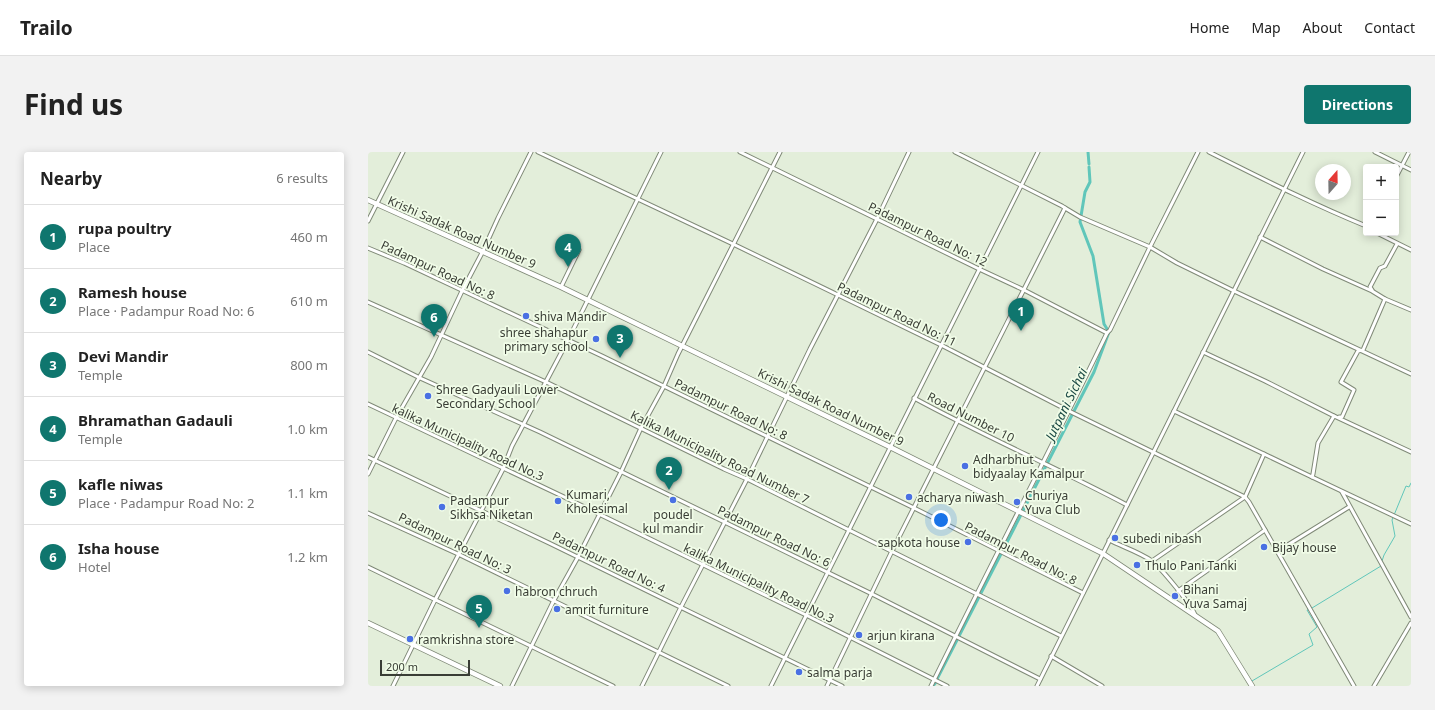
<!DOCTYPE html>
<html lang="en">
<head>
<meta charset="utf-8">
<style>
	body { margin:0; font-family:"Noto Sans",sans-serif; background:#f2f2f2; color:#222 }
	.controls { position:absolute; right:12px; top:12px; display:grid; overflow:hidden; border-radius:4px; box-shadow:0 2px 10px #0003 }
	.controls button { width:36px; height:36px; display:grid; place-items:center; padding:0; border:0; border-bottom:1px solid #e0e0e0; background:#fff; color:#222; font:20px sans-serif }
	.compass { position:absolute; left:947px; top:12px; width:36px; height:36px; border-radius:50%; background:#fff; box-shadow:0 2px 10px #0003; rotate:20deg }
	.scale { position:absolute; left:12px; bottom:10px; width:90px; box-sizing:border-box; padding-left:4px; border:2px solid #393d35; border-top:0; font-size:11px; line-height:14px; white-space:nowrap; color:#393d35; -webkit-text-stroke:3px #f0fce7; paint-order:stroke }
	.you { position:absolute; left:573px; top:368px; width:14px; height:14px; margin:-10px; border:3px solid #fff; border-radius:50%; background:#1a73e8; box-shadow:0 0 0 6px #1a73e833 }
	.badge { display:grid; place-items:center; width:26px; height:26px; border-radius:50%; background:#0f766e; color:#fff; font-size:13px; font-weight:700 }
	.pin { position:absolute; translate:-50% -33px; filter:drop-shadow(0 1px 2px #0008) }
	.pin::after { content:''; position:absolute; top:21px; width:14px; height:12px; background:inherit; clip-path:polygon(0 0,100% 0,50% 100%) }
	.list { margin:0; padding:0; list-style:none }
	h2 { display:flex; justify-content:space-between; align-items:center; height:52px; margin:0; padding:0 16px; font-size:17px }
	h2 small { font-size:13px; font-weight:400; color:#767676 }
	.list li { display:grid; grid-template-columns:26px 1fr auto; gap:12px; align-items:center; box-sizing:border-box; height:64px; padding:0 16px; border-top:1px solid #e0e0e0 }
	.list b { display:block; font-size:15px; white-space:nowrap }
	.list p { margin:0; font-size:13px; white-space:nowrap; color:#767676 }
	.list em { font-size:13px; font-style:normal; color:#767676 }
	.map { position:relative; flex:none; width:1043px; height:534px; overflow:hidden; border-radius:4px }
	header { display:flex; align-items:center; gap:24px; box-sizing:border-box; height:56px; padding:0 20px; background:#fff; border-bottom:1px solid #e0e0e0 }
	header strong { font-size:19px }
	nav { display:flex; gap:22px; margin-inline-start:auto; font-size:14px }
	.intro { display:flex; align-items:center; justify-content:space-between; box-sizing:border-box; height:96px; padding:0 24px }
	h1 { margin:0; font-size:28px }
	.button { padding:10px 18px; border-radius:4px; background:#0f766e; color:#fff; font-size:14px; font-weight:700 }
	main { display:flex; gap:24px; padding:0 24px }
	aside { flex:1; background:#fff; border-radius:4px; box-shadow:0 2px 10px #0003 }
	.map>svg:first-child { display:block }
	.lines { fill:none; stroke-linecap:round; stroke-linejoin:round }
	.stream { stroke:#60c6ba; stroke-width:1 }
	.canal { stroke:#60c6ba; stroke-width:3 }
	.street-casing { stroke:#808a78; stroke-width:5 }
	.secondary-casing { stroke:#808a78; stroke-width:6 }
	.street { stroke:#fff; stroke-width:3 }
	.secondary { stroke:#fff; stroke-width:4.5 }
	.poi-dot { fill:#4a70e3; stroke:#f0fce7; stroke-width:1.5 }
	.labels { text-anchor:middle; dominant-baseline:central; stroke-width:3.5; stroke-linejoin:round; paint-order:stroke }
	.street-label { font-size:12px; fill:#393d35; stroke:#f0fce7 }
	.poi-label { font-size:12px; fill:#393d35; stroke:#f0fce7; text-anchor:start }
	.water-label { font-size:13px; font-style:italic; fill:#1b4944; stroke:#f0fce7 }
</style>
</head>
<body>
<header>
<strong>Trailo</strong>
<nav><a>Home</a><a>Map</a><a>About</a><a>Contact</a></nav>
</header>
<div class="intro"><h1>Find us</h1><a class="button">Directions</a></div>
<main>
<aside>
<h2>Nearby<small>6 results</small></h2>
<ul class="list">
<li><span class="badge">1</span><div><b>rupa poultry</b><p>Place</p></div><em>460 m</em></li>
<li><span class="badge">2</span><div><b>Ramesh house</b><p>Place · Padampur Road No: 6</p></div><em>610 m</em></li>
<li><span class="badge">3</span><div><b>Devi Mandir</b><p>Temple</p></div><em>800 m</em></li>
<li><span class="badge">4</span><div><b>Bhramathan Gadauli</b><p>Temple</p></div><em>1.0 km</em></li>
<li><span class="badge">5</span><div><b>kafle niwas</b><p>Place · Padampur Road No: 2</p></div><em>1.1 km</em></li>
<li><span class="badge">6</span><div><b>Isha house</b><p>Hotel</p></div><em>1.2 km</em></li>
</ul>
</aside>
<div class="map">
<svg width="1043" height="534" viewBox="0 0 1043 534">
	<rect width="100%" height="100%" fill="#e3eeda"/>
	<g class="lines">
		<g class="stream">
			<polyline points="1014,409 1016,403 1027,384 1024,368 1038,334 1041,335 1043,331"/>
			<polyline points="944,456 1013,414"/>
			<polyline points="884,529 945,493 941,482 949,475 939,458 941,457"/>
		</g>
		<g class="canal">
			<polyline points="720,0 721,12"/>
			<polyline points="591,484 705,261 726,220 741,180 736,172 725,104 712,70 717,40 722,30 721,15"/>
			<polyline points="569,527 589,488"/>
			<polyline points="565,534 568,530"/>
		</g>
		<defs>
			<g id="street">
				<polyline points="170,0 365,92 573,193 705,261 877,345 881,350 986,534"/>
				<polyline points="372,0 611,117 656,138 739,181"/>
				<path d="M841 0C893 26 944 52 998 74"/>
				<polyline points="1007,0 1043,18"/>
				<polyline points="1028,25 1041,0"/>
				<polyline points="697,56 712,65 782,95 809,111 866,139 1043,222"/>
				<polyline points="0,69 35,0"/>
				<polyline points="1009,81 1043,98"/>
				<polyline points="892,85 955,117 1004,139 1017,147 995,198 990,199 973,230 986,238 974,265 971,265"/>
				<polyline points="0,96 36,111 234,204 546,356 715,441"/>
				<polyline points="193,135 211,98"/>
				<polyline points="1004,138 1002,135 1012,116 1017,114 1029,92"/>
				<polyline points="1017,147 1043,158"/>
				<polyline points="0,150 178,230 356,317 379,327 693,484"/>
				<polyline points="0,200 52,226 172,280 504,442 672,527"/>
				<polyline points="835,200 897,229 966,264"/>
				<path d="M546 246C616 284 689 316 759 353"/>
				<polyline points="0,252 194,344 438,463 579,534"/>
				<polyline points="806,259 896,302"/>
				<polyline points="0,305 181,391 474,534"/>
				<polyline points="0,322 28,266 63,205 94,139 115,99 130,66 163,0"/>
				<polyline points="944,325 1043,372"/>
				<polyline points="974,340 1043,465"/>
				<polyline points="0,361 90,402 360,534"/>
				<path d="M741 388C755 395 771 400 784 409 792 415 824 453 827 463"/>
				<polyline points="910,399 981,355"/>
				<polyline points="784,409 877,345 896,302 944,325 945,322 950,291 966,264 1043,300"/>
				<polyline points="0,415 245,534"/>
				<polyline points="810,439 897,378"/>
				<polyline points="683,504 734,534"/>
				<polyline points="25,534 67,448 135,317 144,294 200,188 293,0"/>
				<polyline points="144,534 186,448 210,405 253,320 273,276 296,234 310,202 412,0"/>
				<polyline points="274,534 313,455 379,327 442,197 509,67 541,0"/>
				<path d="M403 534C493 357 580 178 670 0"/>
				<polyline points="459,534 524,399 697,56 694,54 587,0"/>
				<path d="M563 534C621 416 682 299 739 181L742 178 782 95 830 0"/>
				<polyline points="669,534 935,0"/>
				<polyline points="1006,534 1043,471"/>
			</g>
			<g id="secondary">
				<polyline points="0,48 193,135 522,295 734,401 850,479 884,534"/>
				<polyline points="0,471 132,534"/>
			</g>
		</defs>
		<use href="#street" class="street-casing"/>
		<use href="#secondary" class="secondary-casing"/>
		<use href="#street" class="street"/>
		<use href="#secondary" class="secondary"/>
	</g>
	<g class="poi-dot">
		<circle cx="158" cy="164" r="4"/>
		<circle cx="228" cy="187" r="4"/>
		<circle cx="60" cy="244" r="4"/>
		<circle cx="597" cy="314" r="4"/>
		<circle cx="541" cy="345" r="4"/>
		<circle cx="305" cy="348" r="4"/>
		<circle cx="190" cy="349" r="4"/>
		<circle cx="649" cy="350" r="4"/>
		<circle cx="74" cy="355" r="4"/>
		<circle cx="747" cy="386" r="4"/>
		<circle cx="600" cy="390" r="4"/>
		<circle cx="896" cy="395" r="4"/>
		<circle cx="769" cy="413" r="4"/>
		<circle cx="139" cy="439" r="4"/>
		<circle cx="807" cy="444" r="4"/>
		<circle cx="189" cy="457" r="4"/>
		<circle cx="491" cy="483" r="4"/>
		<circle cx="42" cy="487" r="4"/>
		<circle cx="431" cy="520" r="4"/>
	</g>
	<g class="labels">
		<g class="street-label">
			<text transform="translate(94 80) rotate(24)">Krishi Sadak Road Number 9</text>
			<text transform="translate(560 82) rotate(26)">Padampur Road No: 12</text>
			<text transform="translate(70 118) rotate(25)">Padampur Road No: 8</text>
			<text transform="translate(529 162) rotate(26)">Padampur Road No: 11</text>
			<text transform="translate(463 255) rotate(26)">Krishi Sadak Road Number 9</text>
			<text transform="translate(363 257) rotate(26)">Padampur Road No: 8</text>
			<text transform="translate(603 265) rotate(27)">Road Number 10</text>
			<text transform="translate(100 290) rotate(25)">kalika Municipality Road No.3</text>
			<text transform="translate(352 305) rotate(26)">Kalika Municipality Road Number 7</text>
			<text transform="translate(406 384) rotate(26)">Padampur Road No: 6</text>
			<text transform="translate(87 391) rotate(26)">Padampur Road No: 3</text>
			<text transform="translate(653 401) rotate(27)">Padampur Road No: 8</text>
			<text transform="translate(241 410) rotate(26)">Padampur Road No: 4</text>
			<text transform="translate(391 431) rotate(26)">kalika Municipality Road No.3</text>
		</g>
		<g class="poi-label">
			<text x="166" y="164">shiva Mandir</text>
			<text x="220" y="180" text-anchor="end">shree shahapur<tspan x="220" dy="14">primary school</tspan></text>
			<text x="68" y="237">Shree Gadyauli Lower<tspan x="68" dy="14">Secondary School</tspan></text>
			<text x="605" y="307">Adharbhut<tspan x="605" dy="14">bidyaalay Kamalpur</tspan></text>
			<text x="198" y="342">Kumari,<tspan x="198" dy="14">Kholesimal</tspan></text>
			<text x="657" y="343">Churiya<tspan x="657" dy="14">Yuva Club</tspan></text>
			<text x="549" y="345">acharya niwash</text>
			<text x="82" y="348">Padampur<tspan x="82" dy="14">Sikhsa Niketan</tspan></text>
			<text x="305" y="362" text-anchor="middle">poudel<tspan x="305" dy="14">kul mandir</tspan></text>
			<text x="755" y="386">subedi nibash</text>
			<text x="592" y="390" text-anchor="end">sapkota house</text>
			<text x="904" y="395">Bijay house</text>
			<text x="777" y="413">Thulo Pani Tanki</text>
			<text x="815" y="437">Bihani<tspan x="815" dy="14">Yuva Samaj</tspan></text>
			<text x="147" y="439">habron chruch</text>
			<text x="197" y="457">amrit furniture</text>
			<text x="499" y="483">arjun kirana</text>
			<text x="50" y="487">ramkrishna store</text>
			<text x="439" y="520">salma parja</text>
		</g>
		<g class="water-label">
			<text transform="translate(698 252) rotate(-64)">Jutpani Sichai</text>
		</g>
	</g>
</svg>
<div class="controls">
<button>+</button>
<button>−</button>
</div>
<svg class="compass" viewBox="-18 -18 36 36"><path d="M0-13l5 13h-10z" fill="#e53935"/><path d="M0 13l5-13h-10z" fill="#767676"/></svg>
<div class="scale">200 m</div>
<div class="you"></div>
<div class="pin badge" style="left:653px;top:179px">1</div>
<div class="pin badge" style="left:301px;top:338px">2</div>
<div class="pin badge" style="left:252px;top:206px">3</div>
<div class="pin badge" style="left:200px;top:115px">4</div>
<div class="pin badge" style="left:111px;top:476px">5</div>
<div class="pin badge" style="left:66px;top:185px">6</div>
</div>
</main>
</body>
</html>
